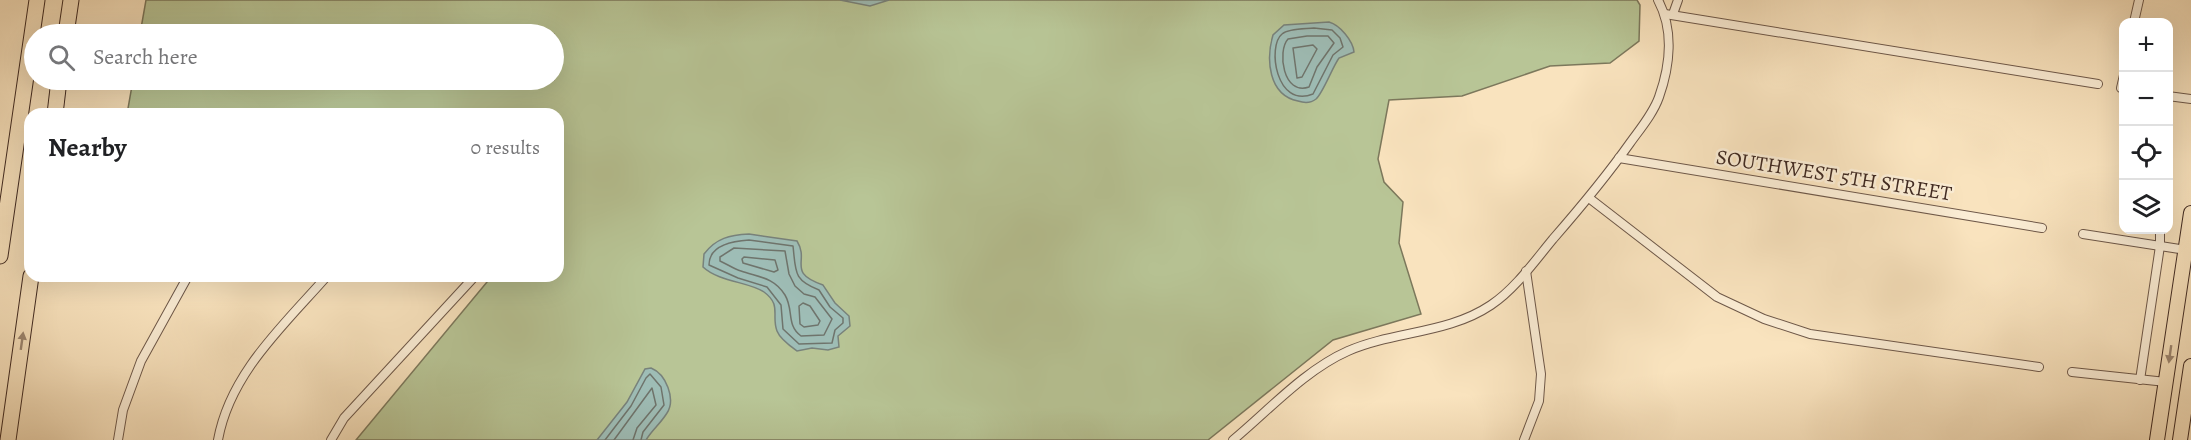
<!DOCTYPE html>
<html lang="en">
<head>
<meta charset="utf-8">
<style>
	body { margin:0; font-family:Alegreya,serif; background:#f6f6f6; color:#202124 }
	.controls { position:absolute; right:18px; top:18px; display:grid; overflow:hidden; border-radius:12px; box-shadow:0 6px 24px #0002 }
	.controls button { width:54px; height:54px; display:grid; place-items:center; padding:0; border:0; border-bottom:2px solid #e0e0e0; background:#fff; color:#202124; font:30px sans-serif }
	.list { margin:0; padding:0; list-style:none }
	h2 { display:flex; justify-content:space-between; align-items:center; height:78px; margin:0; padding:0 24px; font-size:26px }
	h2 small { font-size:20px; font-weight:400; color:#757577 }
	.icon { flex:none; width:33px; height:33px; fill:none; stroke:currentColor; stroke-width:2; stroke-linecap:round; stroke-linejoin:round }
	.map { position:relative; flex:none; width:2191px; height:440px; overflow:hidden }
	.search { position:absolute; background:#fff; box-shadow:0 6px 24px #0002; left:24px; top:24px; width:540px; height:66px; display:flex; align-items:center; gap:15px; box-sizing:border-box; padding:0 21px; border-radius:33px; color:#757577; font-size:22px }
	.panel { position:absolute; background:#fff; box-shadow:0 6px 24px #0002; left:24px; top:108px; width:540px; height:174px; border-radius:18px }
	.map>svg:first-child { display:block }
	.green { fill:#b8c596; stroke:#7c785c; stroke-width:1.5 }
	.water { fill:#9ebdb6; stroke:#78827b; stroke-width:1.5 }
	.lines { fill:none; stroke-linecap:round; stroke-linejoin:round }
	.shore { stroke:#6f746c; stroke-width:1.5 }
	.minor-casing { stroke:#6e5849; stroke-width:10 }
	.primary-casing { stroke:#402a22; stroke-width:16 }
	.motorway-casing { stroke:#402a22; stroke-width:17 }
	.minor { stroke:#fbedd5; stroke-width:8 }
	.primary { stroke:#f9e3be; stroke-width:14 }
	.motorway { stroke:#f9e3be; stroke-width:15 }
	.oneway { fill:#9c8670 }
	.labels { text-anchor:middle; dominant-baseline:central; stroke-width:5; stroke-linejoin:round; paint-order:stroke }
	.street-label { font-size:21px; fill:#402a22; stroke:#fbedd5 }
</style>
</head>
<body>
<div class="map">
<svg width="2191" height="440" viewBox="0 0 2191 440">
	<rect width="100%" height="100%" fill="#f9e3be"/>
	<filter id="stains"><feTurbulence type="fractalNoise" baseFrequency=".00333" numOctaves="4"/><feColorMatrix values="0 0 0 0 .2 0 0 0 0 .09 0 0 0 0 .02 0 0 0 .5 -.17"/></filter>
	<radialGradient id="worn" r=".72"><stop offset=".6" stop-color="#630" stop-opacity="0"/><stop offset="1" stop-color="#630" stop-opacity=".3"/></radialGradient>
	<polygon class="green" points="146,0 1637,0 1640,5 1639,41 1610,63 1550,66 1462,96 1389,100 1378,159 1384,182 1403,202 1399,243 1421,314 1333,340 1208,440 356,440 492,276 558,276 558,114 127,114 133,80 554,80 554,34 140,34"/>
	<g class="water">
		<polygon points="840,0 889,0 870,6"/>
		<path d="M1329 22C1340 25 1353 41 1354 52L1339 58C1332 68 1323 93 1316 99 1311 103 1304 103 1298 101 1268 95 1266 59 1273 35L1284 25Z"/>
		<path d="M749 234 797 241C810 262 786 272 823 285L835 303 849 316 850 326 838 336 839 347 828 350 812 348 797 351C790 346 780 339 777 331 771 316 782 305 764 292 750 282 719 282 703 267L704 254C716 238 730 235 749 234Z"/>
		<path d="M651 368C666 374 676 399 667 413 661 423 652 430 646 440H597L627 402 645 369Z"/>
	</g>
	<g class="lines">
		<g class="shore">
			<path d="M1314 28 1332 30 1340 38 1343 47 1333 55 1313 94C1276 109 1267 46 1282 34 1289 28 1305 29 1314 28Z"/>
			<path d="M1307 36H1328L1334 43 1317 67 1309 87C1283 96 1277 51 1288 39Z"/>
			<polygon points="1313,45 1317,49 1302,77 1297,78 1293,48"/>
			<path d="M749 240 793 246C796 272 793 280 819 290L830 307 843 318V323L835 330 832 343 799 344 783 329 781 305 767 287 738 278 709 265C709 245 733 241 749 240Z"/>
			<path d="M734 248 785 251 789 274 795 286 804 294 815 297 832 319 824 335 801 336C786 325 794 310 785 295 774 277 758 277 741 271 734 269 727 264 720 261V257Z"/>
			<polygon points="744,257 775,260 778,270 774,272 743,263 742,259"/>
			<polygon points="803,303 810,306 820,321 818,325 804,327 800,324 799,306"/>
			<polyline points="605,440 631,406 646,378 650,374 661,387 664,405 643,432 641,440"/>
			<polyline points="614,440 652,388 656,405 637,428 633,440"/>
		</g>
		<defs>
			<g id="minor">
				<polyline points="1665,14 2098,84"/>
				<polyline points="1673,14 1678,0"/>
				<polyline points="2134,22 2139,0"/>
				<polyline points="2124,75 2121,88 2124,88"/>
				<polyline points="2168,96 2191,99"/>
				<polyline points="1619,158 2042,228"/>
				<polyline points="1589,198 1717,297 1764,319 1810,334 2039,367"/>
				<polyline points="2083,234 2186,250"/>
				<polyline points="2072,372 2166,382"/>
				<polyline points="2140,380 2160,246 2160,232"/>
				<polyline points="118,440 123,410 141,361 188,276"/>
				<path d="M218 440C230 373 284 325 327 276"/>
				<polyline points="331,440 344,418 475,276"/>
				<path d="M1233 440C1269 410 1305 370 1348 351 1394 331 1448 334 1491 305 1515 289 1534 262 1553 239 1580 208 1606 177 1630 143 1640 129 1653 114 1659 97 1670 66 1674 30 1658 0"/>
				<polyline points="1524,440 1539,401 1541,374 1526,271"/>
			</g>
			<g id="primary">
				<polyline points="2157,440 2191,213"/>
				<polyline points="2180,440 2191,366"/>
			</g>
			<g id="motorway">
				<polyline points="66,34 71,0"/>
				<polyline points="55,114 59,80"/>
				<polyline points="0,256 37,0"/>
				<polyline points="8,440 31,276"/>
			</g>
		</defs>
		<use href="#minor" class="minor-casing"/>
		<use href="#primary" class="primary-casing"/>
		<use href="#motorway" class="motorway-casing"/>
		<use href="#minor" class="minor"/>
		<use href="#primary" class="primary"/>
		<use href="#motorway" class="motorway"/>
	</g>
	<defs><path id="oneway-solid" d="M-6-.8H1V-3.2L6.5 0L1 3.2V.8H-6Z" transform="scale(1.5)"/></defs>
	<g class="oneway">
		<use href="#oneway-solid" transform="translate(22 341) rotate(-82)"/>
		<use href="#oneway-solid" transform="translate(2170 354) rotate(98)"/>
	</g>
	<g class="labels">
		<g class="street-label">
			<text transform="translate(1834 175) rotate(9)">SOUTHWEST 5TH STREET</text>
		</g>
	</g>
	<rect width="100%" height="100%" filter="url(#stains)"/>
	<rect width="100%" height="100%" fill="url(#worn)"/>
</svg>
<div class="controls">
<button>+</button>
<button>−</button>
<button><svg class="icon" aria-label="locate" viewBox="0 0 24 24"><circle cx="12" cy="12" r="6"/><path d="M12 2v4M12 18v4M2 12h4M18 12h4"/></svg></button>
<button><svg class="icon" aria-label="layers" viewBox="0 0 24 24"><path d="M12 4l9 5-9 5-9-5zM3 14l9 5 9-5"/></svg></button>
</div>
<div class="search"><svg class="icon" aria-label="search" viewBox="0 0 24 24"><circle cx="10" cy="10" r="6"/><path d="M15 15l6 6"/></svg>Search here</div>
<section class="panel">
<h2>Nearby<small>0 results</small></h2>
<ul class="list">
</ul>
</section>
</div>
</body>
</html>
